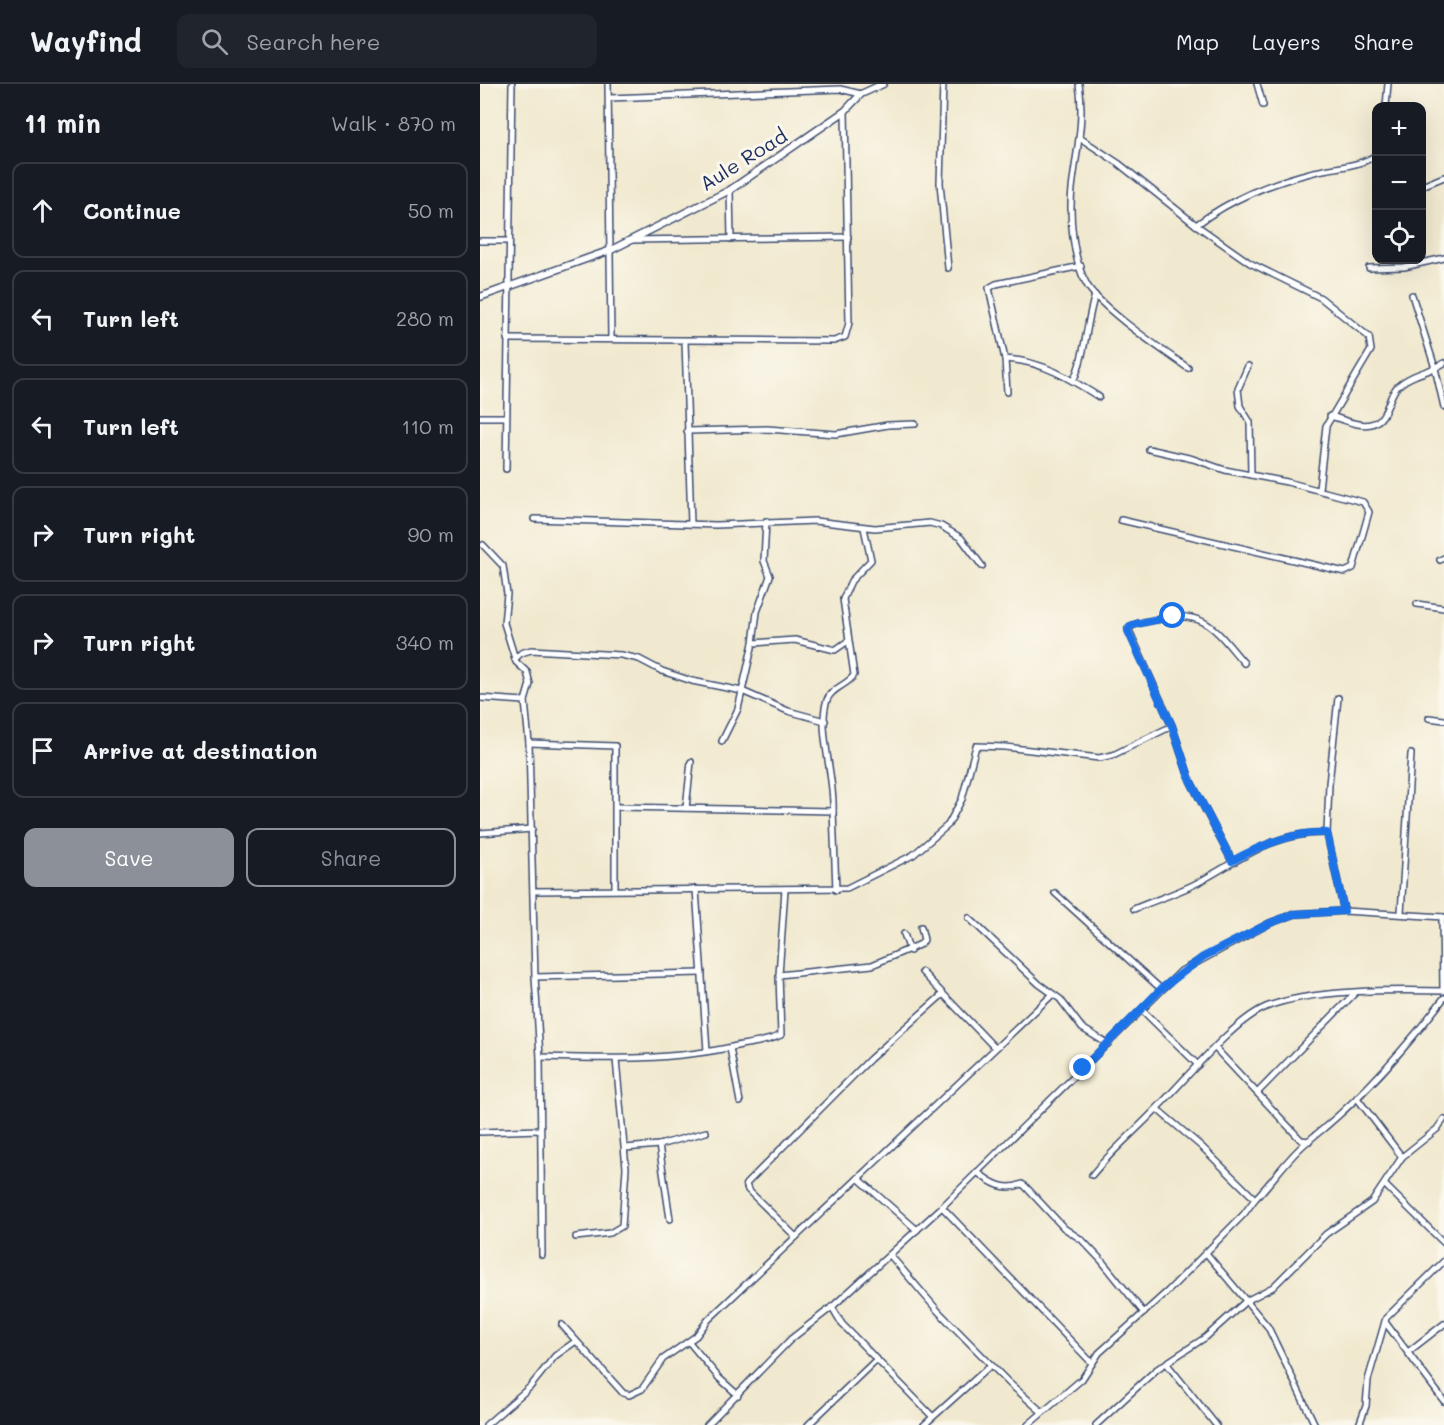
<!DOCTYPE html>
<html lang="en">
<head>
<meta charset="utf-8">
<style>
	body { margin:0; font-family:Mali,sans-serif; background:#20242c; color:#f1f3f6 }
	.controls { position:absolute; right:18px; top:18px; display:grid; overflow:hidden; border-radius:12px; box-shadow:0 6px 24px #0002 }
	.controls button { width:54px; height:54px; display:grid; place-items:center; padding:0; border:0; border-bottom:2px solid #363941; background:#171b24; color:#f1f3f6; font:30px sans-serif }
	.stop { position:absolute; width:18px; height:18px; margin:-14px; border:4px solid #1a73e8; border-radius:50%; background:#fff }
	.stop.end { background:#1a73e8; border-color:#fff; box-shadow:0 2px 6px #0008 }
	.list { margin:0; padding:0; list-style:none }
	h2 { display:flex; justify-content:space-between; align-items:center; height:78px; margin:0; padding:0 24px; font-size:26px }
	h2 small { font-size:20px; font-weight:400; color:#9ea1a6 }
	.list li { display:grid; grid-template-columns:39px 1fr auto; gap:18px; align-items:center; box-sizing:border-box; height:96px; margin:0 12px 12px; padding:0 12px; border:2px solid #363941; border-radius:12px }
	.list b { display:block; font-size:22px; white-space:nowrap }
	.list em { font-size:20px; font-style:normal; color:#9ea1a6 }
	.actions { display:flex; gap:12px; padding:18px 24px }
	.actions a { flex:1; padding:14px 0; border:2px solid #8c9099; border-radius:12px; text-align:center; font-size:21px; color:#8c9099 }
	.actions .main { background:#8c9099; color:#fff }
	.icon { flex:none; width:33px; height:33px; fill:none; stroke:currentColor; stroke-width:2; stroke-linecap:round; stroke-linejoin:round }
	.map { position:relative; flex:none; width:964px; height:1341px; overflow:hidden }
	header { display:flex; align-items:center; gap:36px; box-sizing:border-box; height:84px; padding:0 30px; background:#171b24; border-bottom:2px solid #363941 }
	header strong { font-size:28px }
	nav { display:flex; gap:33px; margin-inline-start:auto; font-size:21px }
	.search { width:420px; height:54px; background:#20242c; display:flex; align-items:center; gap:15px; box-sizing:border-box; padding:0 21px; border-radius:12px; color:#9ea1a6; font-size:22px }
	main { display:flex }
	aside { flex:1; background:#171b24 }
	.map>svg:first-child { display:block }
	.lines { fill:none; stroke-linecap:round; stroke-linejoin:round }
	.minor-casing { stroke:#3b4b6f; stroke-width:8 }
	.tertiary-casing { stroke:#3b4b6f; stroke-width:9 }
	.minor { stroke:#fff; stroke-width:5 }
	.tertiary { stroke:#fff; stroke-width:6 }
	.route { stroke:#1a73e8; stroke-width:8 }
	.labels { text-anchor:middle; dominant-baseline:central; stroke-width:6; stroke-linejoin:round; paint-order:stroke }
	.street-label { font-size:20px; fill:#1b2f5e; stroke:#fbf7ec }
</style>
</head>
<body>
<header>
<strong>Wayfind</strong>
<div class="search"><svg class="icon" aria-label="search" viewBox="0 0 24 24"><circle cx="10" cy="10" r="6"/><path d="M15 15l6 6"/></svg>Search here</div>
<nav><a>Map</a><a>Layers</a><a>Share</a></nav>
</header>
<main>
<aside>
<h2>11 min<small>Walk · 870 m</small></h2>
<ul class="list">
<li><svg class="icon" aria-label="ahead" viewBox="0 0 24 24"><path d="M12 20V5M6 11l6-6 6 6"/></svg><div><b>Continue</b></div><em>50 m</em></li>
<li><svg class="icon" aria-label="left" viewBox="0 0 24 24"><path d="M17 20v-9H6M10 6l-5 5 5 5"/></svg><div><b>Turn left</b></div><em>280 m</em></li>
<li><svg class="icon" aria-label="left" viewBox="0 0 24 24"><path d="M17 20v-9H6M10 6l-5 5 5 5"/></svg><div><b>Turn left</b></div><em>110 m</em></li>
<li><svg class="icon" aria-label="right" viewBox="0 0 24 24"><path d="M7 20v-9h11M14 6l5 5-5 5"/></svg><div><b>Turn right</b></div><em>90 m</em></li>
<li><svg class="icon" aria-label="right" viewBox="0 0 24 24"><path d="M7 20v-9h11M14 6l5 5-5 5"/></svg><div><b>Turn right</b></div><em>340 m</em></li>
<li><svg class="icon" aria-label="arrive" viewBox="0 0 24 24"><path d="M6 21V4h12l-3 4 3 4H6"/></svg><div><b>Arrive at destination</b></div></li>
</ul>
<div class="actions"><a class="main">Save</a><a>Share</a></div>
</aside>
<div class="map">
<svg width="964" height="1341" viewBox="0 0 964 1341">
	<rect width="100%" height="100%" fill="#fbf7ec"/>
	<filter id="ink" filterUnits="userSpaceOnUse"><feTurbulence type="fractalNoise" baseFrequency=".0167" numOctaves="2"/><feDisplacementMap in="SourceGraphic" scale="12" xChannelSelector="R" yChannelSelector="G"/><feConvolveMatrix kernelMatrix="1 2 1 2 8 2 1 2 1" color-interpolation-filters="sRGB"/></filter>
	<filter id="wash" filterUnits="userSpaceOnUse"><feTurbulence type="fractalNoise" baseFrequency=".008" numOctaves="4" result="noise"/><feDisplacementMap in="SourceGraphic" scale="24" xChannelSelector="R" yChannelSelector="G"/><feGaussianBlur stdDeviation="1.35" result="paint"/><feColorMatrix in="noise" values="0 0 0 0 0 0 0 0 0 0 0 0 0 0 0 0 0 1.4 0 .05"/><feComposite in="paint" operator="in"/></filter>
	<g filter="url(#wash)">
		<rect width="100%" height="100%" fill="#f1e9cf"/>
	</g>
	<g filter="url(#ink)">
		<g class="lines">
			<defs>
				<g id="minor">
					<polyline points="128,0 131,255"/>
					<polyline points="463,0 460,99 468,184"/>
					<path d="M599 0C605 37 596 68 592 105 589 131 593 176 606 199 618 223 684 267 708 284"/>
					<polyline points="777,0 783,21"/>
					<polyline points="130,14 360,5 381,10"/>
					<polyline points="906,22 908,0"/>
					<polyline points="600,54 638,79 716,141 770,179 841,214 889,253 891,266 846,342 839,405"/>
					<polyline points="942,102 964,93"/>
					<polyline points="250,106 251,155"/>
					<path d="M716 141C753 114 790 99 834 88 854 83 879 83 896 71"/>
					<polyline points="150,156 368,153"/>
					<polyline points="0,157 29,157"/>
					<polyline points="889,184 924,183 964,174"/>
					<polyline points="27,255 354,257 365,253 369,239 365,27"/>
					<polyline points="205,257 211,440"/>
					<path d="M525 275C562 277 589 294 619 313"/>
					<polyline points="964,279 955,284 964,323"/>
					<polyline points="768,282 758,305 760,322 770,338 771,391"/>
					<path d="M593 297C606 271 606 238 615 211"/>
					<polyline points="527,308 525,275 509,204 516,200 601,182"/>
					<path d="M850 332C863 335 878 343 891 340 908 336 907 314 917 303 927 293 942 289 955 284L932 211"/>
					<polyline points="0,333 25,333"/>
					<polyline points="207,347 287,345 356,350 408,341 435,340"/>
					<polyline points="26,385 32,0"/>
					<polyline points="54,435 236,441 335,437 395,444 450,439 461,442 481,454 502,482"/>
					<polyline points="641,436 865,488 873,484 889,428 883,418 807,398 745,386 713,375 669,365"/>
					<polyline points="3,461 23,482 27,510 24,539 36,578 47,588 50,600 45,617 49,659 55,893 60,973 62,1171"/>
					<polyline points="960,476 964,474"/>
					<polyline points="937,520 964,524"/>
					<polyline points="273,559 315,556 355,566 368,557"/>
					<polyline points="35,575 41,569 51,566 141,571 159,575 182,587 212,597 262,607 308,627 345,637"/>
					<polyline points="0,614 45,617"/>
					<polyline points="858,614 849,700 847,749 864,827"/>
					<polyline points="949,634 964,636"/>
					<polyline points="242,657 258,625 273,559 277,528 290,492 284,477 286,437"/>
					<polyline points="49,659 135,662 135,805"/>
					<polyline points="137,723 353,727 356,806"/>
					<polyline points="206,724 211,678"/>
					<path d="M353 727C355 694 337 644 347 616 351 604 368 601 374 591L363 515 371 497 391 476 384 444"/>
					<polyline points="0,749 52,745"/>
					<path d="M752 777 710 696 692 642 648 544C657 538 669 537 680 535 726 525 736 547 764 579"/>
					<polyline points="216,805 227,967"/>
					<polyline points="53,807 367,804 433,771 468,741 482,715 496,662 525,663 619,674 633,671 692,642"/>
					<polyline points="575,809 681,905"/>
					<path d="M654 825C675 816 698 809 719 798 761 775 795 747 847 749"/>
					<polyline points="921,829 931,670"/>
					<polyline points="962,833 963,907"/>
					<polyline points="489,834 559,900 580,915 602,944 628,960"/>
					<polyline points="424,850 430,867"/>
					<polyline points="442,888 515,964"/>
					<polyline points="299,891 392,881 441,860 444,856 441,843"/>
					<polyline points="55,893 222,889"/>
					<polyline points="662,926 718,981"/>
					<polyline points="250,964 260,1018"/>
					<polyline points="736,965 821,1056 829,1057"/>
					<path d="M60 973C127 975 195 977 261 961 274 959 289 957 301 951L299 891 305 805"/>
					<polyline points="778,1008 874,910"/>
					<polyline points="877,1014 922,1073"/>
					<path d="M677 1025 722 1063 775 1115C793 1097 808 1073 828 1057 880 1017 924 966 964 914"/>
					<polyline points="0,1048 60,1046"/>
					<polyline points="179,1061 190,1135"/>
					<polyline points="145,1064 179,1061 226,1048"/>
					<path d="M497 1088C511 1099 525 1108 542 1100L545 1102 584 1144 602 1156 621 1176 664 1229"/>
					<path d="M612 1091C632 1066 657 1046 679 1022 706 995 753 937 786 923 831 905 915 906 964 907"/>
					<polyline points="378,1094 437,1146"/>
					<polyline points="905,1101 964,1159"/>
					<polyline points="462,1123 612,1279"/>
					<polyline points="96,1153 130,1149 142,1142 146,1084 136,975"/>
					<polyline points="316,1153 268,1106 266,1100 390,975 462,911"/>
					<polyline points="726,1169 788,1243 835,1341"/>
					<polyline points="410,1171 458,1227 529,1299 562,1328"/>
					<polyline points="352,1223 362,1240 452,1332"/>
					<polyline points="905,1238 964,1317"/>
					<polyline points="82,1241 143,1309 149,1311 162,1305 183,1275 216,1252 228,1236 572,911"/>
					<polyline points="209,1258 239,1294 258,1311"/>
					<polyline points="928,1268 964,1240"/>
					<polyline points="687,1280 736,1341"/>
					<polyline points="6,1341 50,1303 75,1272 96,1257"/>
					<polyline points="227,1341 311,1255 352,1223 462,1123 701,887 790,839 815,830 864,827 964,833"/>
					<polyline points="328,1341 397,1275"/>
					<polyline points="444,1341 511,1281"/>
					<polyline points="548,1341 602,1295 619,1269 688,1207 764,1130 775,1115"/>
					<polyline points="616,1341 677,1285 726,1253 766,1217 793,1203 846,1150 892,1118 922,1073 957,1045 964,1035"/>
					<polyline points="879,1341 886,1322 888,1296 906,1234 964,1177"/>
				</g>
				<polyline id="tertiary" points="0,213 131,166 250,106 365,27 381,10 403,0"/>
			</defs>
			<use href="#minor" class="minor-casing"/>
			<use href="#tertiary" class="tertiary-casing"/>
			<use href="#minor" class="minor"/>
			<use href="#tertiary" class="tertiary"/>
		</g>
	</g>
	<g class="lines" filter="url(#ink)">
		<path class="route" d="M603 984 681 905 723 873 790 839 815 830 864 827 847 749C814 747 781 761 752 777L710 696 692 642 648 547 650 542 656 540 693 532"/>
	</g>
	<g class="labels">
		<g class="street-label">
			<text transform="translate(263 75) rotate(-32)">Aule Road</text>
		</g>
	</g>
</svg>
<div class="controls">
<button>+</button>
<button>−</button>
<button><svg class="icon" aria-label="locate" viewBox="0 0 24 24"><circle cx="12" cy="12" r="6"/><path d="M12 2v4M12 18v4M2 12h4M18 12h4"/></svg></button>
</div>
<div class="stop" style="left:693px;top:532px"></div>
<div class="stop end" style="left:603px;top:984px"></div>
</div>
</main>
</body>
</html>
